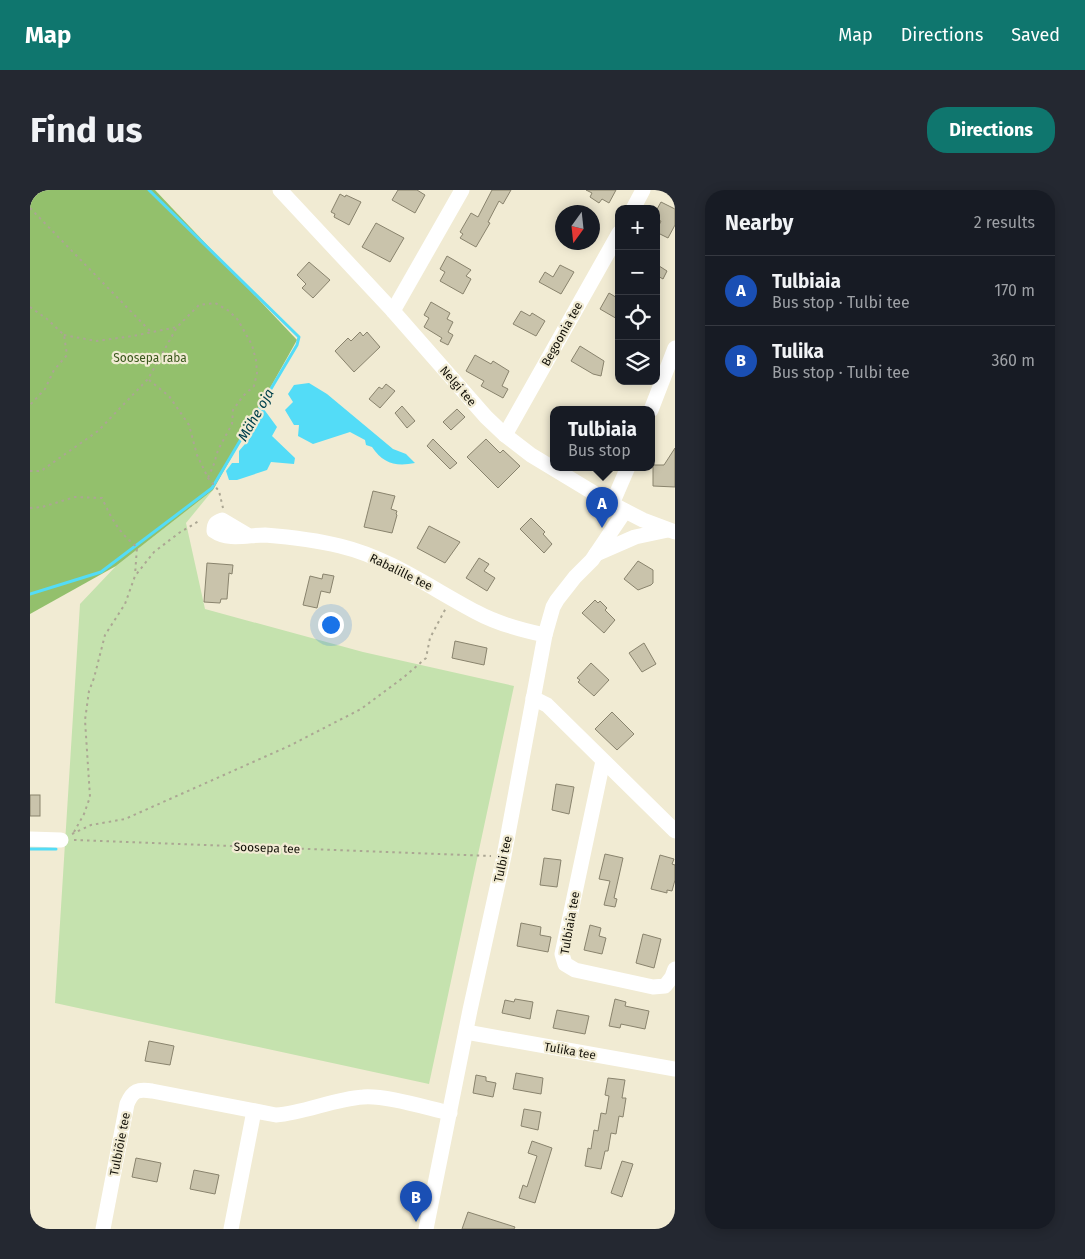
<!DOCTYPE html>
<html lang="en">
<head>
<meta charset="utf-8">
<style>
	body { margin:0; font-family:"Fira Sans",sans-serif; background:#242831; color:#f1f3f6 }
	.controls { position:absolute; right:15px; top:15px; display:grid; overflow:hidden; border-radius:10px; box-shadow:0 2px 12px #0003 }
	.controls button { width:45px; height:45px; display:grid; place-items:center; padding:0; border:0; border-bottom:1px solid #363941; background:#171b24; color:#f1f3f6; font:25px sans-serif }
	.compass { position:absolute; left:525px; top:15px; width:45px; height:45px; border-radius:50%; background:#171b24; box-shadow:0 2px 12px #0003; rotate:195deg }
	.you { position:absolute; left:300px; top:434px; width:18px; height:18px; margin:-12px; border:4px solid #fff; border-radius:50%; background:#1a73e8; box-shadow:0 0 0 8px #1a73e833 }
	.badge { display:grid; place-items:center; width:32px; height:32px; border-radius:50%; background:#0f766e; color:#fff; font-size:16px; font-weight:700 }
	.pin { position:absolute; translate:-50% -41px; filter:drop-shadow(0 1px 2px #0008) }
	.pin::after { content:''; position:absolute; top:26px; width:18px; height:15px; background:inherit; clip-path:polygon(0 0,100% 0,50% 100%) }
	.popup { position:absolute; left:520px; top:216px; width:105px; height:65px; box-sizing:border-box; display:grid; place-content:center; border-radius:10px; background:#171b24; filter:drop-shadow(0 1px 4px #0005); font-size:16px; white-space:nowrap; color:#9ea1a6 }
	.popup b { font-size:19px; color:#f1f3f6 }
	.popup::after { content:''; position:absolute; left:50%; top:100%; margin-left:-10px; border:10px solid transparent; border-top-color:#171b24 }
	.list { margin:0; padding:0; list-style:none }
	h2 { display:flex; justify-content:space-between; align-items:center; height:65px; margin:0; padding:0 20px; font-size:21px }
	h2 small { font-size:16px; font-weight:400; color:#9ea1a6 }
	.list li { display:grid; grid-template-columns:32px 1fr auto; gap:15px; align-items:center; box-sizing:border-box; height:70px; padding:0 20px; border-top:1px solid #363941 }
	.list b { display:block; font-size:19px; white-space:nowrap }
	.list p { margin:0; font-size:16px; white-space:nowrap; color:#9ea1a6 }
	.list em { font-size:16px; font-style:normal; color:#9ea1a6 }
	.icon { flex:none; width:28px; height:28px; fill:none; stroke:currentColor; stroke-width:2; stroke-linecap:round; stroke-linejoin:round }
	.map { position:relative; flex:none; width:645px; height:1039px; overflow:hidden; border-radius:20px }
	header { display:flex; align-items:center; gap:30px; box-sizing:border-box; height:70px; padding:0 25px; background:#0f766e; color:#fff }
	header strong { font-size:24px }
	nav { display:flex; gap:28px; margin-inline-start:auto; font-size:18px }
	.intro { display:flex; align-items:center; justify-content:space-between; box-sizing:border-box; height:120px; padding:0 30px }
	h1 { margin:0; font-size:35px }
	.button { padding:12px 22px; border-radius:20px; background:#0f766e; color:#fff; font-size:18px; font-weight:700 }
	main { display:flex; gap:30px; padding:0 30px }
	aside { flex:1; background:#171b24; border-radius:20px; box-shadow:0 2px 12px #0003 }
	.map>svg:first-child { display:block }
	.green { fill:#c5e2ae }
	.forest { fill:#93c06c }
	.water { fill:#53dcf7 }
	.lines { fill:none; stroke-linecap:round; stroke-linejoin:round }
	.stream { stroke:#53dcf7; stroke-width:3 }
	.building { fill:#c9c3ab; stroke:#89836d }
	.path { stroke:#aba693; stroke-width:2; stroke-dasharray:2.5 4; stroke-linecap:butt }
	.minor { stroke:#fff; stroke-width:15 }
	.labels { text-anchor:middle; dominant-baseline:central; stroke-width:4.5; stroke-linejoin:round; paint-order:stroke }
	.street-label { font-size:12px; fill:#131109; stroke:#f1ebd3 }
	.park-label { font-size:12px; fill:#3c591f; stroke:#f1ebd3 }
	.water-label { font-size:14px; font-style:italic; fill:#00414c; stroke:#f1ebd3 }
</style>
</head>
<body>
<header>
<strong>Map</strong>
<nav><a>Map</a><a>Directions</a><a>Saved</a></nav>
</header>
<div class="intro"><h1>Find us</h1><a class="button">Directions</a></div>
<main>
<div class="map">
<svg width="645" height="1039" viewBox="0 0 645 1039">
	<rect width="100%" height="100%" fill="#f1ebd3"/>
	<polygon class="green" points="183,300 156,333 175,419 333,462 484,496 399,894 25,813 50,414 86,376"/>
	<polygon class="forest" points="0,0 125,0 267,150 183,300 86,376 0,424"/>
	<g class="water">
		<path d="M279 193 297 204 363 259 376 264 385 273C365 277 353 273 342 257L336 255 335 250 320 242 283 254 268 246 269 235H264L255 220 263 212 258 204 264 195Z"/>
		<polygon points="233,218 247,237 242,246 265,268 264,274 241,272 237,280 207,290 199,290 196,281 202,273 209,273 209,261 221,247 222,236"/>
	</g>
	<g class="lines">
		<g class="stream">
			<polyline points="0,404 71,382 182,298 267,155 269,147 119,0"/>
			<polyline points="0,659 26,659"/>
		</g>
	</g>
	<g class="building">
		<polygon points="368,0 387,0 395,5 385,23 362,10"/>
		<polygon points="462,0 481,0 473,14 469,11 458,32 460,33 446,57 430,48 433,44 430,42 441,23 448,27"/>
		<polygon points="556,0 586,0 579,13 572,9 569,13 560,7 562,3"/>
		<polygon points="310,4 315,7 316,5 331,12 319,35 304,27 305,24 301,22"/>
		<polygon points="631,12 645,19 645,35 638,48 626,42 631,31 626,29 626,21"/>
		<polygon points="346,33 374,48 360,72 332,57"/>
		<polygon points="417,66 441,80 436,86 441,89 433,104 410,91 415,82 410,79"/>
		<polygon points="279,72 300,90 283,108 272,98 276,94 267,85"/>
		<polygon points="626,74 637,81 633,89 626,85"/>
		<polygon points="530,75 544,82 531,104 509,92 515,82 523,87"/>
		<polygon points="579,103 589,109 589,130 570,119"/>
		<polygon points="401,112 420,123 417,129 423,132 418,142 423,145 418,155 410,151 412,148 394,137 399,128 394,125"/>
		<polygon points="491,121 500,126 502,123 515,131 506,146 483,134"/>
		<polygon points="330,142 333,146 337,142 350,157 324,182 305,161 318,148 321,151"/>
		<polygon points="550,156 574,171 571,186 563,184 541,171"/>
		<polygon points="445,165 461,174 463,171 479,181 472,196 478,199 473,208 451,196 454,191 436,181"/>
		<polygon points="356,194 365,201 350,218 339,209 349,197 352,199"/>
		<polygon points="372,216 385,231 377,238 365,223"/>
		<polygon points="427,219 435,227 421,240 413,232"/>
		<polygon points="403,249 427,273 420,279 397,256"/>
		<polygon points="456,249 470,263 473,260 490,276 468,298 437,267"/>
		<polygon points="645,258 645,297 623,296 623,275 634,275"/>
		<polygon points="343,301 365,306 361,319 367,321 366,324 367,325 362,343 334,337"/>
		<polygon points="501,328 515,342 513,344 522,354 514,363 490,339"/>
		<polygon points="399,336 430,352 415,373 387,358"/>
		<polygon points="449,368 459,374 454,381 465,388 457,401 436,388"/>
		<polygon points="608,371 623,380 623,393 621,395 608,400 594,389"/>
		<polygon points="177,373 203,375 202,384 199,383 197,409 191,409 190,413 174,412"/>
		<polygon points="293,384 304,386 300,403 291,401 287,418 273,415 280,386 292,389"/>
		<polygon points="565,410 568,413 570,411 577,418 575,420 585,430 574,443 552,423"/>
		<polygon points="425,451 457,458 454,475 422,468"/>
		<polygon points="614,453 626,474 612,482 599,463"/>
		<polygon points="561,473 579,490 564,506 548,492 550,490 547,488"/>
		<polygon points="582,522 604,544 587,560 565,539"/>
		<polygon points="526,594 544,597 539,624 522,620"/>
		<rect x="0" y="605" width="10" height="21"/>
		<polygon points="575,664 593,668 584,708 587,709 585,717 574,715 580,691 569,689"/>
		<polygon points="630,665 644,669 642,674 645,675 645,690 642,701 637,700 637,703 621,699"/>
		<polygon points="514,668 531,670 527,697 510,695"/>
		<polygon points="491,733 511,737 510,745 521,747 518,762 487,756"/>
		<polygon points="560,735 571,738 569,746 576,748 572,764 554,760"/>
		<polygon points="613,744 631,749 624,778 606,773"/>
		<polygon points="485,809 503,812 500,829 472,823 475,810 484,812"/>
		<polygon points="585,809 596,812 595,816 619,821 615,839 591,834 590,838 579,836"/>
		<polygon points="527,820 559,826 555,844 523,838"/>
		<polygon points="119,851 144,856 140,875 115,871"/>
		<polygon points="486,883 513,888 511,904 483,899"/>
		<polygon points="446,885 456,887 456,891 466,893 463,907 443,903"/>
		<polygon points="578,888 595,890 592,908 596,908 593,927 589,926 586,944 581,943 578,961 575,961 571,979 555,976 558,958 561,959 564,940 568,941 571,923 576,924 579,906 575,905"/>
		<polygon points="494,919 511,922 508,940 491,936"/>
		<polygon points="502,951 522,958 505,1013 489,1008 493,995 497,997 507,966 498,963"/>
		<polygon points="106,968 131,973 127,992 102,987"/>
		<polygon points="592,971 603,974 592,1007 581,1003"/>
		<polygon points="164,980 189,985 185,1004 160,999"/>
		<polygon points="438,1022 485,1037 484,1039 432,1039"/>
	</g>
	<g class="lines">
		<g class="path">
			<polyline points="0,18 121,142"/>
			<polyline points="0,117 17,129 34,145 37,165 24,180 15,199 0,215"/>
			<polyline points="34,145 66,151 103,146 147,137 169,115 185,113 199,121 208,130 222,155 226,170 227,183 224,196 213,206 203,220 202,234 188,260 184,274 178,288"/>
			<polyline points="119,190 139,206 159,235 167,265 178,288 189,301 193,318"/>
			<polyline points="0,281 11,281 68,241 118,189 147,137"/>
			<path d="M0 318 12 317 45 307 72 308C81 328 89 343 107 357L105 385"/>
			<polyline points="44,642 54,624 60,607 55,530 59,501 64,488 75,445 95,414 105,386 124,362 149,343 169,331"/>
			<polyline points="42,644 61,635 95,629 259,556 331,519 374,487 396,468 400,448 416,418"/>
			<polyline points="44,650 461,666"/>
			<polyline points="380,1021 387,1023"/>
		</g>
		<g class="minor">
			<polyline points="250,0 363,121 456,227 475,245 501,265 582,314 613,330 645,342"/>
			<polyline points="603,19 613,0"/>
			<polyline points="363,121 432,0"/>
			<polyline points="621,220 645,158"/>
			<polyline points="475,245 589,43"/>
			<polyline points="582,314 598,277"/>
			<path d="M219 346 192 330C186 332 184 334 184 341 198 351 218 345 235 345 260 347 286 350 310 356 360 368 402 399 446 422 468 434 491 440 515 445"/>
			<polyline points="566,364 605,347 638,340"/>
			<polyline points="503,508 517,515 645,641"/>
			<polyline points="573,571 532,764 535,774 545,780 623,797 635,796 642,787 645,779"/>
			<polyline points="0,649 31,650"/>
			<polyline points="436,842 645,879"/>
			<path d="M73 1039 97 914C103 900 108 899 122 901L246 925C275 923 303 909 333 907 355 905 397 918 420 923"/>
			<polyline points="201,1039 224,921"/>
			<polyline points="396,1039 440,820 474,666 515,445 523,417 527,410 545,387 562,370 595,321"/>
		</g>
	</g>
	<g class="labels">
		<g class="street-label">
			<text transform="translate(532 144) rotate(-61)">Begoonia tee</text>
			<text transform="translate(428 196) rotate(49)">Nelgi tee</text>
			<text transform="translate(371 382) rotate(26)">Rabalille tee</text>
			<text transform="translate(237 658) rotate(2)">Soosepa tee</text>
			<text transform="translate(473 669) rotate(-78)">Tulbi tee</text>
			<text transform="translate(540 733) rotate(-80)">Tulbiaia tee</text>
			<text transform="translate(540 861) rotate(10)">Tulika tee</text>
			<text transform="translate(90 954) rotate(-79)">Tulbiõie tee</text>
		</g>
		<g class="park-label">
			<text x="120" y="168">Soosepa raba</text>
		</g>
		<g class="water-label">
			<text transform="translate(226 225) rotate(-60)">Mähe oja</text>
		</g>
	</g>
</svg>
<div class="controls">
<button>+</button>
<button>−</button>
<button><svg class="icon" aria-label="locate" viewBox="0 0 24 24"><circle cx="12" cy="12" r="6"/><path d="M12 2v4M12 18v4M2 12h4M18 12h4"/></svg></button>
<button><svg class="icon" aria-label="layers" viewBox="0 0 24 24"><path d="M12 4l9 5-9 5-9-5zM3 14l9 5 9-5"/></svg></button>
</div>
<svg class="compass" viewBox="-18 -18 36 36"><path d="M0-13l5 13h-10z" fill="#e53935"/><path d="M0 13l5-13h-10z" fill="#9ea1a6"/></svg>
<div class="you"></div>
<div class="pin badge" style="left:572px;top:338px;background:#1a4fb4">A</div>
<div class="popup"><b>Tulbiaia</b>Bus stop</div>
<div class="pin badge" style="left:386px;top:1032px;background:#1a4fb4">B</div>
</div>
<aside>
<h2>Nearby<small>2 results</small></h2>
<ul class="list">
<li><span class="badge" style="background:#1a4fb4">A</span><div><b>Tulbiaia</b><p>Bus stop · Tulbi tee</p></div><em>170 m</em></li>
<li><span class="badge" style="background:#1a4fb4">B</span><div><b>Tulika</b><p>Bus stop · Tulbi tee</p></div><em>360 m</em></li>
</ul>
</aside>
</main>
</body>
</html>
